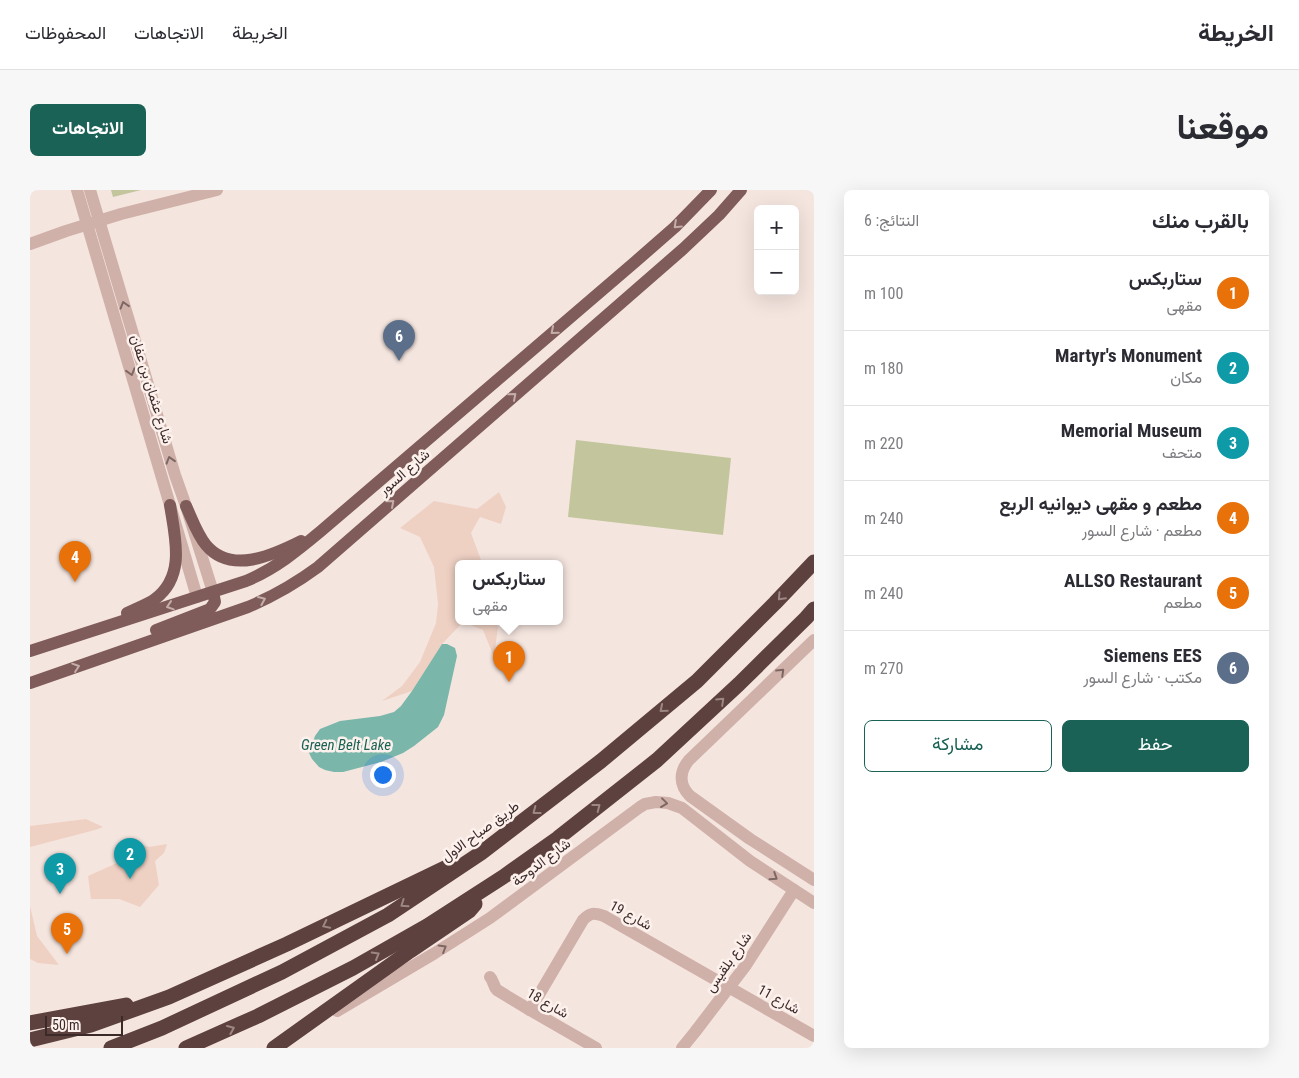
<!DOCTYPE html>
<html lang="ar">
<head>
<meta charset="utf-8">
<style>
	body { margin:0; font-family:"Roboto Condensed",Vazirmatn,sans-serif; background:#f7f7f7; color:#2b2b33; direction:rtl }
	.controls { position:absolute; right:15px; top:15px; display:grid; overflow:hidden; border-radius:8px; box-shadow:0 5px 20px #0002 }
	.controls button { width:45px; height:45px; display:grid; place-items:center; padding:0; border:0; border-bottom:1px solid #e1e1e2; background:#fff; color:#2b2b33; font:25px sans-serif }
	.scale { position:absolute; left:15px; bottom:12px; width:78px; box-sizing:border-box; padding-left:5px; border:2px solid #3c2a29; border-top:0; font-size:14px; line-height:18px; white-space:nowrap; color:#3c2a29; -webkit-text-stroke:4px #fcf1ec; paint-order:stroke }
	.you { position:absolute; left:352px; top:584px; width:18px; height:18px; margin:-12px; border:4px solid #fff; border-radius:50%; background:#1a73e8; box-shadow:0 0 0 8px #1a73e833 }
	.badge { display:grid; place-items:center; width:32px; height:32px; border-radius:50%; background:#1a6255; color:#fff; font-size:16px; font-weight:700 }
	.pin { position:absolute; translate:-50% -41px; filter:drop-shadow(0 1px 2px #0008) }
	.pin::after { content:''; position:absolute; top:26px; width:18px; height:15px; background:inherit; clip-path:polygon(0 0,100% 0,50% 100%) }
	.popup { position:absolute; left:425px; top:370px; width:108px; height:65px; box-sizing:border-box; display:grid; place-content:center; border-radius:8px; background:#fff; filter:drop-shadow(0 1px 4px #0005); font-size:16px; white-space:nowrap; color:#7c7c81 }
	.popup b { font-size:19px; color:#2b2b33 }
	.popup::after { content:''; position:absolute; left:50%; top:100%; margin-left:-10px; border:10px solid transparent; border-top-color:#fff }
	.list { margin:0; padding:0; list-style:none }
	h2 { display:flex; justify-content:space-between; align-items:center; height:65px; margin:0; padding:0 20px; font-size:21px }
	h2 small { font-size:16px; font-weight:400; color:#7c7c81 }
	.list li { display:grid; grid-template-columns:32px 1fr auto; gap:15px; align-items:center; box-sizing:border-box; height:75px; padding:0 20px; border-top:1px solid #e1e1e2 }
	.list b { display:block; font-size:19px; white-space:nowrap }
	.list p { margin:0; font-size:16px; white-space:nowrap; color:#7c7c81 }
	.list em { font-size:16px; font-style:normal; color:#7c7c81 }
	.actions { display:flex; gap:10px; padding:15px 20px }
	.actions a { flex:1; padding:11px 0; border:1px solid #1a6255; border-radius:8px; text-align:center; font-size:18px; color:#1a6255 }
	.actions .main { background:#1a6255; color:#fff }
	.map { position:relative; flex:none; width:784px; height:858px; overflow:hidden; direction:ltr; border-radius:8px }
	header { display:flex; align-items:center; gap:30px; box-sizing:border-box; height:70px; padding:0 25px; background:#fff; border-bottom:1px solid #e1e1e2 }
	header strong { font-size:24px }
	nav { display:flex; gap:28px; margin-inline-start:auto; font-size:18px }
	.intro { display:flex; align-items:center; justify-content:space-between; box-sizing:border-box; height:120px; padding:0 30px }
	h1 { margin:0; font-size:35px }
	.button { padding:12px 22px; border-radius:8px; background:#1a6255; color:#fff; font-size:18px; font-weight:700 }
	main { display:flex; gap:30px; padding:0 30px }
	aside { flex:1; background:#fff; border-radius:8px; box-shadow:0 5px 20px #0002 }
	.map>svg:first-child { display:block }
	.green { fill:#c3c69c }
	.plaza { fill:#efd1c4 }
	.water { fill:#7ab6a9 }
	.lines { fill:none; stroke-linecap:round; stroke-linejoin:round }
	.minor { stroke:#cfb1a9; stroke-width:12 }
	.major { stroke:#7f5c59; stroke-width:12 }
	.highway { stroke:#5d413f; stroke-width:15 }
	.oneway { stroke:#c4aeaa }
	.oneway2 { stroke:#7e6763 }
	.oneway3 { stroke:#9d8784 }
	.labels { text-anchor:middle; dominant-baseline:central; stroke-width:5; stroke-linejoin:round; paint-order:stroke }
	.street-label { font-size:14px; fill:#3c2a29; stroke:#fcf1ec }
	.water-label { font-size:15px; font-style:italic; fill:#1a6255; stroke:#fcf1ec }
</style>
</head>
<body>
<header>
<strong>الخريطة</strong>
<nav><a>الخريطة</a><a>الاتجاهات</a><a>المحفوظات</a></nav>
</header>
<div class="intro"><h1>موقعنا</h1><a class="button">الاتجاهات</a></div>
<main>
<aside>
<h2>بالقرب منك<small>النتائج: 6</small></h2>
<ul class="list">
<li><span class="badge" style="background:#e8710a">1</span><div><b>ستاربكس</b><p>مقهى</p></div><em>100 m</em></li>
<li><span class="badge" style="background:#0f9aa8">2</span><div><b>Martyr's Monument</b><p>مكان</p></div><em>180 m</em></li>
<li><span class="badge" style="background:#0f9aa8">3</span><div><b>Memorial Museum</b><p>متحف</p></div><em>220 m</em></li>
<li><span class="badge" style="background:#e8710a">4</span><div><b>مطعم و مقهى ديوانيه الربع</b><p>مطعم · شارع السور</p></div><em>240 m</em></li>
<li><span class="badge" style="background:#e8710a">5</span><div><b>ALLSO Restaurant</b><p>مطعم</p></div><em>240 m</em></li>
<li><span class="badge" style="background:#5c6f8a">6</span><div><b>Siemens EES</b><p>مكتب · شارع السور</p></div><em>270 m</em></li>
</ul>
<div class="actions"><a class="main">حفظ</a><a>مشاركة</a></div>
</aside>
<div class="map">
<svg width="784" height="858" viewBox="0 0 784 858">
	<rect width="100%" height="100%" fill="#f5e5df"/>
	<g class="green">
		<polygon points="81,0 111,0 83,7"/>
		<polygon points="546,250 701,268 693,345 538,327"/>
	</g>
	<g class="plaza">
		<polygon points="469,302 476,317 471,334 450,327 441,343 452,373 429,373 429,431 463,431 468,437 464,467 453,440 433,432 412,454 382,501 352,511 372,496 390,472 406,433 408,414 404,377 390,347 370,338 404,311 447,319"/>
		<polygon points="56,629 73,637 65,640 0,657 0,636"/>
		<polygon points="99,651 119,657 137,654 134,663 125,671 129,695 110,717 89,709 61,709 58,686 87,673 102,672"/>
		<polygon points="0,716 7,746 29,775 8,773 0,769"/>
	</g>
	<polygon class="water" points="412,454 417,454 425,458 427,466 414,525 408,537 384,556 373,563 351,572 313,582 304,582 295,580 289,577 282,569 279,563 285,546 290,539 310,531 350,526 364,522 371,516 382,501"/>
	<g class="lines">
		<g class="minor">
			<polyline points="47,0 140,315 167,407"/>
			<polyline points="60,0 145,285 156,316 183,402"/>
			<polyline points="0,54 36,41 91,24 187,0"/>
			<path d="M784 450 659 570C649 582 649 595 660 606L720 649 784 690"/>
			<path d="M460 787C464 791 463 796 467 800L500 820 566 858"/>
			<path d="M500 820 553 730C561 722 564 723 574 726L784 846"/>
			<polyline points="307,821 405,763 460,728 610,617 615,614 626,612 638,613 652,618 720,671 784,713"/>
			<polyline points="652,858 665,842 716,775 764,700"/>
		</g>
		<g class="major">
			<path d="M156 316C162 329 167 344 176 355 201 385 243 365 271 351"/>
			<path d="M97 423C106 418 117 415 125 409 156 386 145 347 140 315"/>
			<polyline points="126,440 180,419 185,412 183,402"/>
			<path d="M0 461 216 391C245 379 267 361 291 341L605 72 645 37 681 0"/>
			<path d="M0 493 218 417C244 406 265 394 288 377L653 59 689 25 711 0"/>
		</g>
		<g class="highway">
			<polyline points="0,833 96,815"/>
			<polyline points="0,850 61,835 139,807 257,754 417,677"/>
			<polyline points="81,858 132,838 252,782 358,725 451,663 571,571 667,491 745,413 784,372"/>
			<polyline points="156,858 228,826 323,778 397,736 473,687 528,648 627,570 709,494 776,428 784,419"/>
			<polyline points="244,858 380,761 439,721 445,714"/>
		</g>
	</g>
	<defs><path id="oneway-chevron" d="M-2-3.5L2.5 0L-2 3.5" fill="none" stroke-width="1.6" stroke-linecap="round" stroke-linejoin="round" transform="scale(1.25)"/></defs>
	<g class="oneway">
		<use href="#oneway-chevron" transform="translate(647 35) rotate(137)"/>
		<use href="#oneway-chevron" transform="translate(524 141) rotate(140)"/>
		<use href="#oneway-chevron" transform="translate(483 206) rotate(-41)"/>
		<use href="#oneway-chevron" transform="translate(361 313) rotate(-41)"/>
		<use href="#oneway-chevron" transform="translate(232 410) rotate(-23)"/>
		<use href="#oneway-chevron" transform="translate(140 416) rotate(162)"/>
		<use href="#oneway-chevron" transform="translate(46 477) rotate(-19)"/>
	</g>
	<g class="oneway2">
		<use href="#oneway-chevron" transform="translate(94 115) rotate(-107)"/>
		<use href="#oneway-chevron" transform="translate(101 182) rotate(73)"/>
		<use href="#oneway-chevron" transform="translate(140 270) rotate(-107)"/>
		<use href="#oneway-chevron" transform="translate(751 482) rotate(-44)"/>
		<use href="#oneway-chevron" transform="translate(634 613) rotate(7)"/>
		<use href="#oneway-chevron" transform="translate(744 687) rotate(33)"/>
		<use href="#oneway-chevron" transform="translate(413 758) rotate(-31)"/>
	</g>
	<g class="oneway3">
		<use href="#oneway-chevron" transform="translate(751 407) rotate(133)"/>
		<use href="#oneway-chevron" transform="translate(691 511) rotate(-43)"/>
		<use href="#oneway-chevron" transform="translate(633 519) rotate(140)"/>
		<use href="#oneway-chevron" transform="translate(567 617) rotate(-38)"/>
		<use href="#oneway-chevron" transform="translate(506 621) rotate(143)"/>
		<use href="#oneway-chevron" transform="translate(374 714) rotate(146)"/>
		<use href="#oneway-chevron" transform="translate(296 735) rotate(154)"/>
		<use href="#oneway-chevron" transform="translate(346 765) rotate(-30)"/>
		<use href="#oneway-chevron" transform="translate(201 839) rotate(-23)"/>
	</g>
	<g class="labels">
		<g class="street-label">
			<text transform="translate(122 199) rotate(73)">شارع عثمان بن عفان</text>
			<text transform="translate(374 282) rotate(-41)">شارع السور</text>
			<text transform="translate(450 641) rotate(-36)">طريق صباح الاول</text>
			<text transform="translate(511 672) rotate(-37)">شارع الدوحة</text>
			<text transform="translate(601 725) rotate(29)">شارع 19</text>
			<text transform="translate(698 772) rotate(-55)">شارع بلقيس</text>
			<text transform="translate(749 809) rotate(29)">شارع 11</text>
			<text transform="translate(518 813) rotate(30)">شارع 18</text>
		</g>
		<g class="water-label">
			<text x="316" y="555">Green Belt Lake</text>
		</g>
	</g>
</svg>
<div class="controls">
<button>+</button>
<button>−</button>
</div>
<div class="scale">50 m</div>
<div class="you"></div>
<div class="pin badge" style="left:479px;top:492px;background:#e8710a">1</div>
<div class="popup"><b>ستاربكس</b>مقهى</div>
<div class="pin badge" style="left:100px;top:689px;background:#0f9aa8">2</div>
<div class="pin badge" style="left:30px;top:704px;background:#0f9aa8">3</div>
<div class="pin badge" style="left:45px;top:392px;background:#e8710a">4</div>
<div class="pin badge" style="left:37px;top:764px;background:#e8710a">5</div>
<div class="pin badge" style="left:369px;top:171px;background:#5c6f8a">6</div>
</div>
</main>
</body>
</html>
